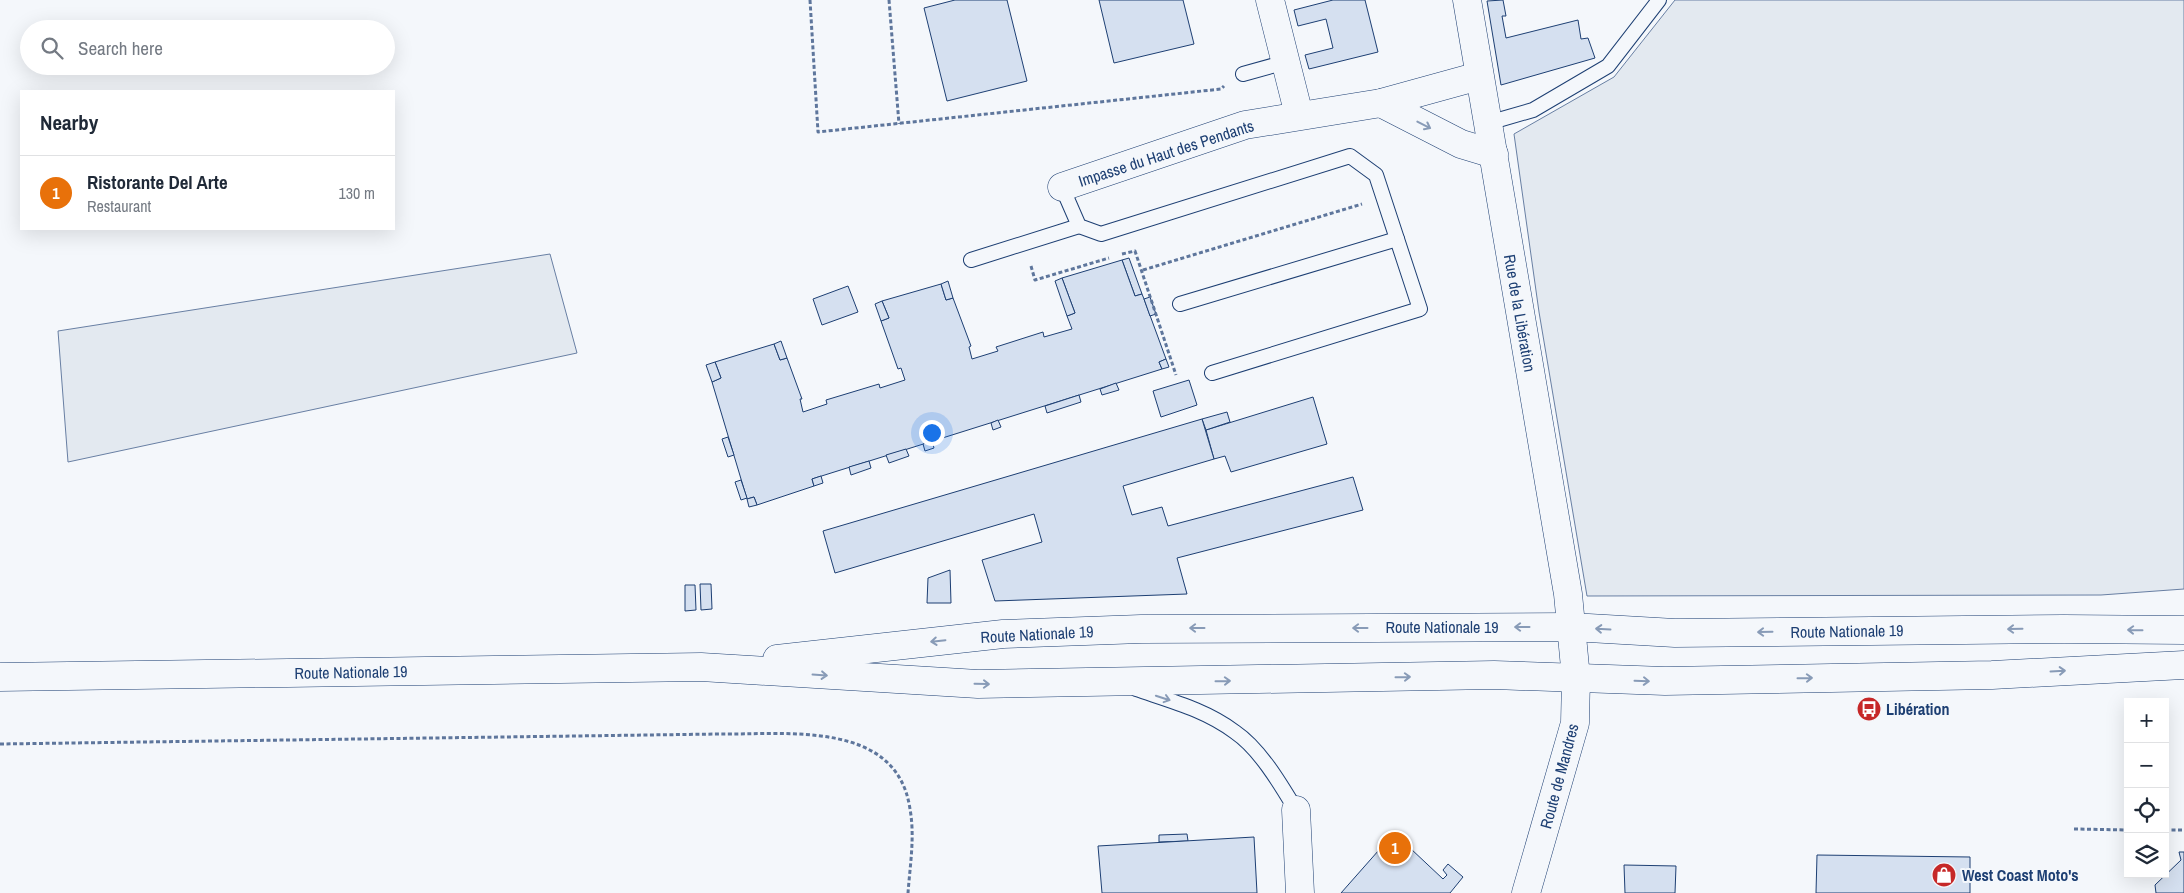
<!DOCTYPE html>
<html lang="en">
<head>
<meta charset="utf-8">
<style>
	body { margin:0; font-family:"Archivo Narrow",sans-serif; background:#f2f2f3; color:#1f2937 }
	.controls { position:absolute; right:15px; bottom:15px; display:grid; overflow:hidden; border-radius:0px; box-shadow:0 5px 20px #0002 }
	.controls button { width:45px; height:45px; display:grid; place-items:center; padding:0; border:0; border-bottom:1px solid #e0e1e3; background:#fff; color:#1f2937; font:25px sans-serif }
	.you { position:absolute; left:931px; top:432px; width:18px; height:18px; margin:-12px; border:4px solid #fff; border-radius:50%; background:#1a73e8; box-shadow:0 0 0 8px #1a73e833 }
	.badge { display:grid; place-items:center; width:32px; height:32px; border-radius:50%; background:#2563eb; color:#fff; font-size:16px; font-weight:700 }
	.pin { position:absolute; translate:-50% -50%; border:2px solid #fff; box-shadow:0 1px 5px #0006 }
	.list { margin:0; padding:0; list-style:none }
	h2 { display:flex; justify-content:space-between; align-items:center; height:65px; margin:0; padding:0 20px; font-size:21px }
	h2 small { font-size:16px; font-weight:400; color:#747a83 }
	.list li { display:grid; grid-template-columns:32px 1fr auto; gap:15px; align-items:center; box-sizing:border-box; height:75px; padding:0 20px; border-top:1px solid #e0e1e3 }
	.list b { display:block; font-size:19px; white-space:nowrap }
	.list p { margin:0; font-size:16px; white-space:nowrap; color:#747a83 }
	.list em { font-size:16px; font-style:normal; color:#747a83 }
	.icon { flex:none; width:28px; height:28px; fill:none; stroke:currentColor; stroke-width:2; stroke-linecap:round; stroke-linejoin:round }
	.map { position:relative; flex:none; width:2184px; height:893px; overflow:hidden }
	.search { position:absolute; background:#fff; box-shadow:0 5px 20px #0002; left:20px; top:20px; width:375px; height:55px; display:flex; align-items:center; gap:12px; box-sizing:border-box; padding:0 18px; border-radius:28px; color:#747a83; font-size:19px }
	.panel { position:absolute; background:#fff; box-shadow:0 5px 20px #0002; left:20px; top:90px; width:375px; height:140px; border-radius:0px }
	.map>svg:first-child { display:block }
	.green { fill:#e3e9f0; stroke:#687fa3 }
	.building { fill:#d5e0f0; stroke:#1d3f73 }
	.lines { fill:none; stroke-linecap:round; stroke-linejoin:round }
	.service-casing { stroke:#1d3f73; stroke-width:16 }
	.minor-casing { stroke:#1d3f73; stroke-width:29 }
	.tertiary-casing { stroke:#1d3f73; stroke-width:29 }
	.primary-casing { stroke:#1d3f73; stroke-width:29 }
	.path { stroke:#5e769c; stroke-width:3; stroke-dasharray:4 2.5; stroke-linecap:butt }
	.service { stroke:#f4f7fb; stroke-width:14 }
	.minor { stroke:#f4f7fb; stroke-width:28 }
	.tertiary { stroke:#f4f7fb; stroke-width:28 }
	.primary { stroke:#f4f7fb; stroke-width:28 }
	.oneway { stroke:#889bb7 }
	.labels { text-anchor:middle; dominant-baseline:central; stroke-width:4; stroke-linejoin:round; paint-order:stroke }
	.street-label { font-size:16px; fill:#1d3f73; stroke:#f4f7fb }
	.poi-label { font-size:16px; font-weight:bold; fill:#1d3f73; stroke:#f4f7fb; text-anchor:start }
</style>
</head>
<body>
<div class="map">
<svg width="2184" height="893" viewBox="0 0 2184 893">
	<rect width="100%" height="100%" fill="#f4f7fb"/>
	<g class="green">
		<polygon points="1675,0 2184,0 2184,589 2101,595 1587,596 1539,312 1514,134 1614,77"/>
		<polygon points="550,254 577,353 68,462 58,331"/>
	</g>
	<g class="building">
		<polygon points="955,0 1007,0 1027,81 947,101 924,8"/>
		<polygon points="1099,0 1183,0 1194,44 1114,63"/>
		<polygon points="1333,0 1365,0 1378,52 1309,69 1305,55 1333,48 1326,19 1298,26 1294,10"/>
		<polygon points="1503,0 1506,16 1502,16 1506,38 1578,20 1581,39 1588,38 1595,58 1501,85 1487,1"/>
		<polygon points="1129,258 1142,294 1135,296 1122,260"/>
		<polygon points="1122,260 1135,296 1142,294 1144,299 1166,359 1159,362 1162,369 812,479 814,486 757,505 754,497 747,499 712,382 721,378 715,362 774,344 780,360 787,358 802,399 800,399 803,412 827,404 826,400 879,384 880,388 905,380 901,368 898,369 881,321 889,318 882,301 941,284 946,300 953,298 971,346 969,347 972,359 998,351 996,347 1043,332 1044,337 1072,329 1067,316 1075,313 1062,278"/>
		<polygon points="1062,278 1075,313 1067,316 1055,281"/>
		<polygon points="948,281 953,298 946,300 941,284"/>
		<polygon points="848,286 858,312 822,325 813,299"/>
		<polygon points="1150,297 1156,314 1150,316 1144,299"/>
		<polygon points="882,301 889,318 881,321 875,304"/>
		<polygon points="781,341 787,358 780,360 774,344"/>
		<polygon points="1166,359 1169,367 1162,369 1159,362"/>
		<polygon points="715,362 721,378 712,382 706,365"/>
		<polygon points="1189,380 1197,405 1161,417 1153,391"/>
		<polygon points="1116,383 1119,390 1102,395 1100,389"/>
		<polygon points="1079,395 1081,402 1047,413 1045,406"/>
		<polygon points="1313,397 1327,444 1231,472 1225,456 1214,459 1206,430"/>
		<polygon points="1227,412 1230,422 1206,430 1202,419"/>
		<polygon points="1202,419 1214,459 1123,486 1132,515 1162,507 1168,526 1353,477 1363,510 1177,558 1187,594 995,601 982,560 1042,542 1034,514 835,573 823,531"/>
		<polygon points="998,420 1001,427 993,430 991,423"/>
		<polygon points="728,437 734,455 728,457 722,439"/>
		<polygon points="932,441 934,448 925,451 923,444"/>
		<polygon points="906,449 909,456 889,463 886,455"/>
		<polygon points="869,461 871,468 851,475 849,467"/>
		<polygon points="821,476 823,483 814,486 812,479"/>
		<polygon points="741,480 747,498 741,500 735,482"/>
		<polygon points="754,497 757,505 749,507 747,499"/>
		<polygon points="950,570 951,603 927,603 928,578"/>
		<polygon points="700,584 711,584 712,609 701,610"/>
		<polygon points="685,585 695,585 696,610 685,611"/>
		<polygon points="1394,833 1443,879 1447,875 1443,870 1448,864 1463,877 1450,893 1341,893"/>
		<polygon points="1187,834 1188,841 1159,842 1159,835"/>
		<polygon points="1254,837 1257,893 1102,893 1098,846"/>
		<polygon points="2179,852 2184,852 2184,893 2156,893 2155,885 2181,860"/>
		<polygon points="1817,855 1970,857 1970,893 1816,893"/>
		<polygon points="1624,865 1676,866 1675,893 1625,893"/>
	</g>
	<g class="lines">
		<defs>
			<g id="service">
				<polyline points="1243,74 1286,62"/>
				<polyline points="1488,123 1533,110 1608,66 1659,0"/>
				<polyline points="1062,187 1079,226 1101,234 1350,156 1376,175 1420,309 1212,373"/>
				<polyline points="971,260 1079,226"/>
				<polyline points="1180,304 1397,239"/>
				<path d="M1136 689C1171 701 1206 710 1235 732 1260 749 1281 785 1296 810"/>
			</g>
			<g id="minor">
				<polyline points="1270,0 1299,115"/>
				<polyline points="1381,103 1461,144 1494,154"/>
				<polyline points="1062,187 1245,125 1381,103 1479,76"/>
				<polyline points="1296,810 1300,893"/>
			</g>
			<polyline id="tertiary" points="1467,0 1568,594 1576,678 1575,723 1526,893"/>
			<g id="primary">
				<polyline points="777,659 1003,634 1141,629 1571,627 1675,633 2064,629 2184,630"/>
				<polyline points="0,677 701,667 978,684 1494,675 1665,681 1992,675 2184,665"/>
			</g>
		</defs>
		<use href="#service" class="service-casing"/>
		<use href="#minor" class="minor-casing"/>
		<use href="#tertiary" class="tertiary-casing"/>
		<use href="#primary" class="primary-casing"/>
		<g class="path">
			<polyline points="810,0 818,132 1221,89 1224,86"/>
			<polyline points="889,0 899,124"/>
			<polyline points="1122,254 1135,251 1176,375"/>
			<polyline points="1031,266 1035,280 1109,258"/>
			<polyline points="1143,270 1362,204"/>
			<path d="M0 744 719 734C785 735 897 719 910 809 915 837 910 865 908 893"/>
			<polyline points="2074,829 2128,830"/>
			<polyline points="2165,830 2184,830"/>
		</g>
		<use href="#service" class="service"/>
		<use href="#minor" class="minor"/>
		<use href="#tertiary" class="tertiary"/>
		<use href="#primary" class="primary"/>
	</g>
	<defs><path id="oneway-shaft" d="M-6 0H5M1.5-3L5.5 0L1.5 3" fill="none" stroke-width="1.6" stroke-linecap="round" stroke-linejoin="round" transform="scale(1.25)"/></defs>
	<g class="oneway">
		<use href="#oneway-shaft" transform="translate(1424 125) rotate(27)"/>
		<use href="#oneway-shaft" transform="translate(1522 627) rotate(180)"/>
		<use href="#oneway-shaft" transform="translate(1197 628) rotate(180)"/>
		<use href="#oneway-shaft" transform="translate(1360 628) rotate(180)"/>
		<use href="#oneway-shaft" transform="translate(1603 629) rotate(-177)"/>
		<use href="#oneway-shaft" transform="translate(2015 629) rotate(179)"/>
		<use href="#oneway-shaft" transform="translate(2135 630) rotate(-179)"/>
		<use href="#oneway-shaft" transform="translate(1765 632) rotate(179)"/>
		<use href="#oneway-shaft" transform="translate(938 641) rotate(174)"/>
		<use href="#oneway-shaft" transform="translate(2058 671) rotate(-3)"/>
		<use href="#oneway-shaft" transform="translate(820 675) rotate(4)"/>
		<use href="#oneway-shaft" transform="translate(1403 677) rotate(-1)"/>
		<use href="#oneway-shaft" transform="translate(1805 678) rotate(-1)"/>
		<use href="#oneway-shaft" transform="translate(1223 681) rotate(-1)"/>
		<use href="#oneway-shaft" transform="translate(1642 681) rotate(2)"/>
		<use href="#oneway-shaft" transform="translate(982 684) rotate(1)"/>
		<use href="#oneway-shaft" transform="translate(1163 698) rotate(18)"/>
	</g>
	<defs>
		<symbol id="bus-disc" viewBox="-11 -11 22 22"><circle r="9.5" fill="#c62828" stroke="#f4f7fb"/><path d="M-5-6H5V4H4V6H2V4H-2V6H-4V4H-5ZM-3.5-4V0h7V-4ZM-3.5 1.2v1.5H-2V1.2ZM2 1.2v1.5H3.5V1.2Z" fill="#fff"/></symbol>
		<symbol id="shop-disc" viewBox="-11 -11 22 22"><circle r="9.5" fill="#c62828" stroke="#f4f7fb"/><path d="M-5-2.5h2.3a2.7 3.5 0 0 1 5.4 0H5L5.5 6h-11ZM-1.5-2.5h3a1.5 2.3 0 0 0-3 0Z" fill="#fff"/></symbol>
	</defs>
	<g fill-rule="evenodd">
		<use href="#bus-disc" x="1855" y="695" width="28" height="28"/>
		<use href="#shop-disc" x="1930" y="861" width="28" height="28"/>
	</g>
	<g class="labels">
		<g class="street-label">
			<text transform="translate(1166 153) rotate(-18)">Impasse du Haut des Pendants</text>
			<text transform="translate(1520 313) rotate(80)">Rue de la Libération</text>
			<text x="1442" y="627">Route Nationale 19</text>
			<text transform="translate(1847 631) rotate(-1)">Route Nationale 19</text>
			<text transform="translate(1037 634) rotate(-3)">Route Nationale 19</text>
			<text transform="translate(351 672) rotate(-1)">Route Nationale 19</text>
			<text transform="translate(1559 776) rotate(-75)">Route de Mandres</text>
		</g>
		<g class="poi-label">
			<text x="1886" y="709">Libération</text>
			<text x="1962" y="875">West Coast Moto's</text>
		</g>
	</g>
</svg>
<div class="controls">
<button>+</button>
<button>−</button>
<button><svg class="icon" aria-label="locate" viewBox="0 0 24 24"><circle cx="12" cy="12" r="6"/><path d="M12 2v4M12 18v4M2 12h4M18 12h4"/></svg></button>
<button><svg class="icon" aria-label="layers" viewBox="0 0 24 24"><path d="M12 4l9 5-9 5-9-5zM3 14l9 5 9-5"/></svg></button>
</div>
<div class="you"></div>
<div class="pin badge" style="left:1395px;top:848px;background:#e8710a">1</div>
<div class="search"><svg class="icon" aria-label="search" viewBox="0 0 24 24"><circle cx="10" cy="10" r="6"/><path d="M15 15l6 6"/></svg>Search here</div>
<section class="panel">
<h2>Nearby<small></small></h2>
<ul class="list">
<li><span class="badge" style="background:#e8710a">1</span><div><b>Ristorante Del Arte</b><p>Restaurant</p></div><em>130 m</em></li>
</ul>
</section>
</div>
</body>
</html>
